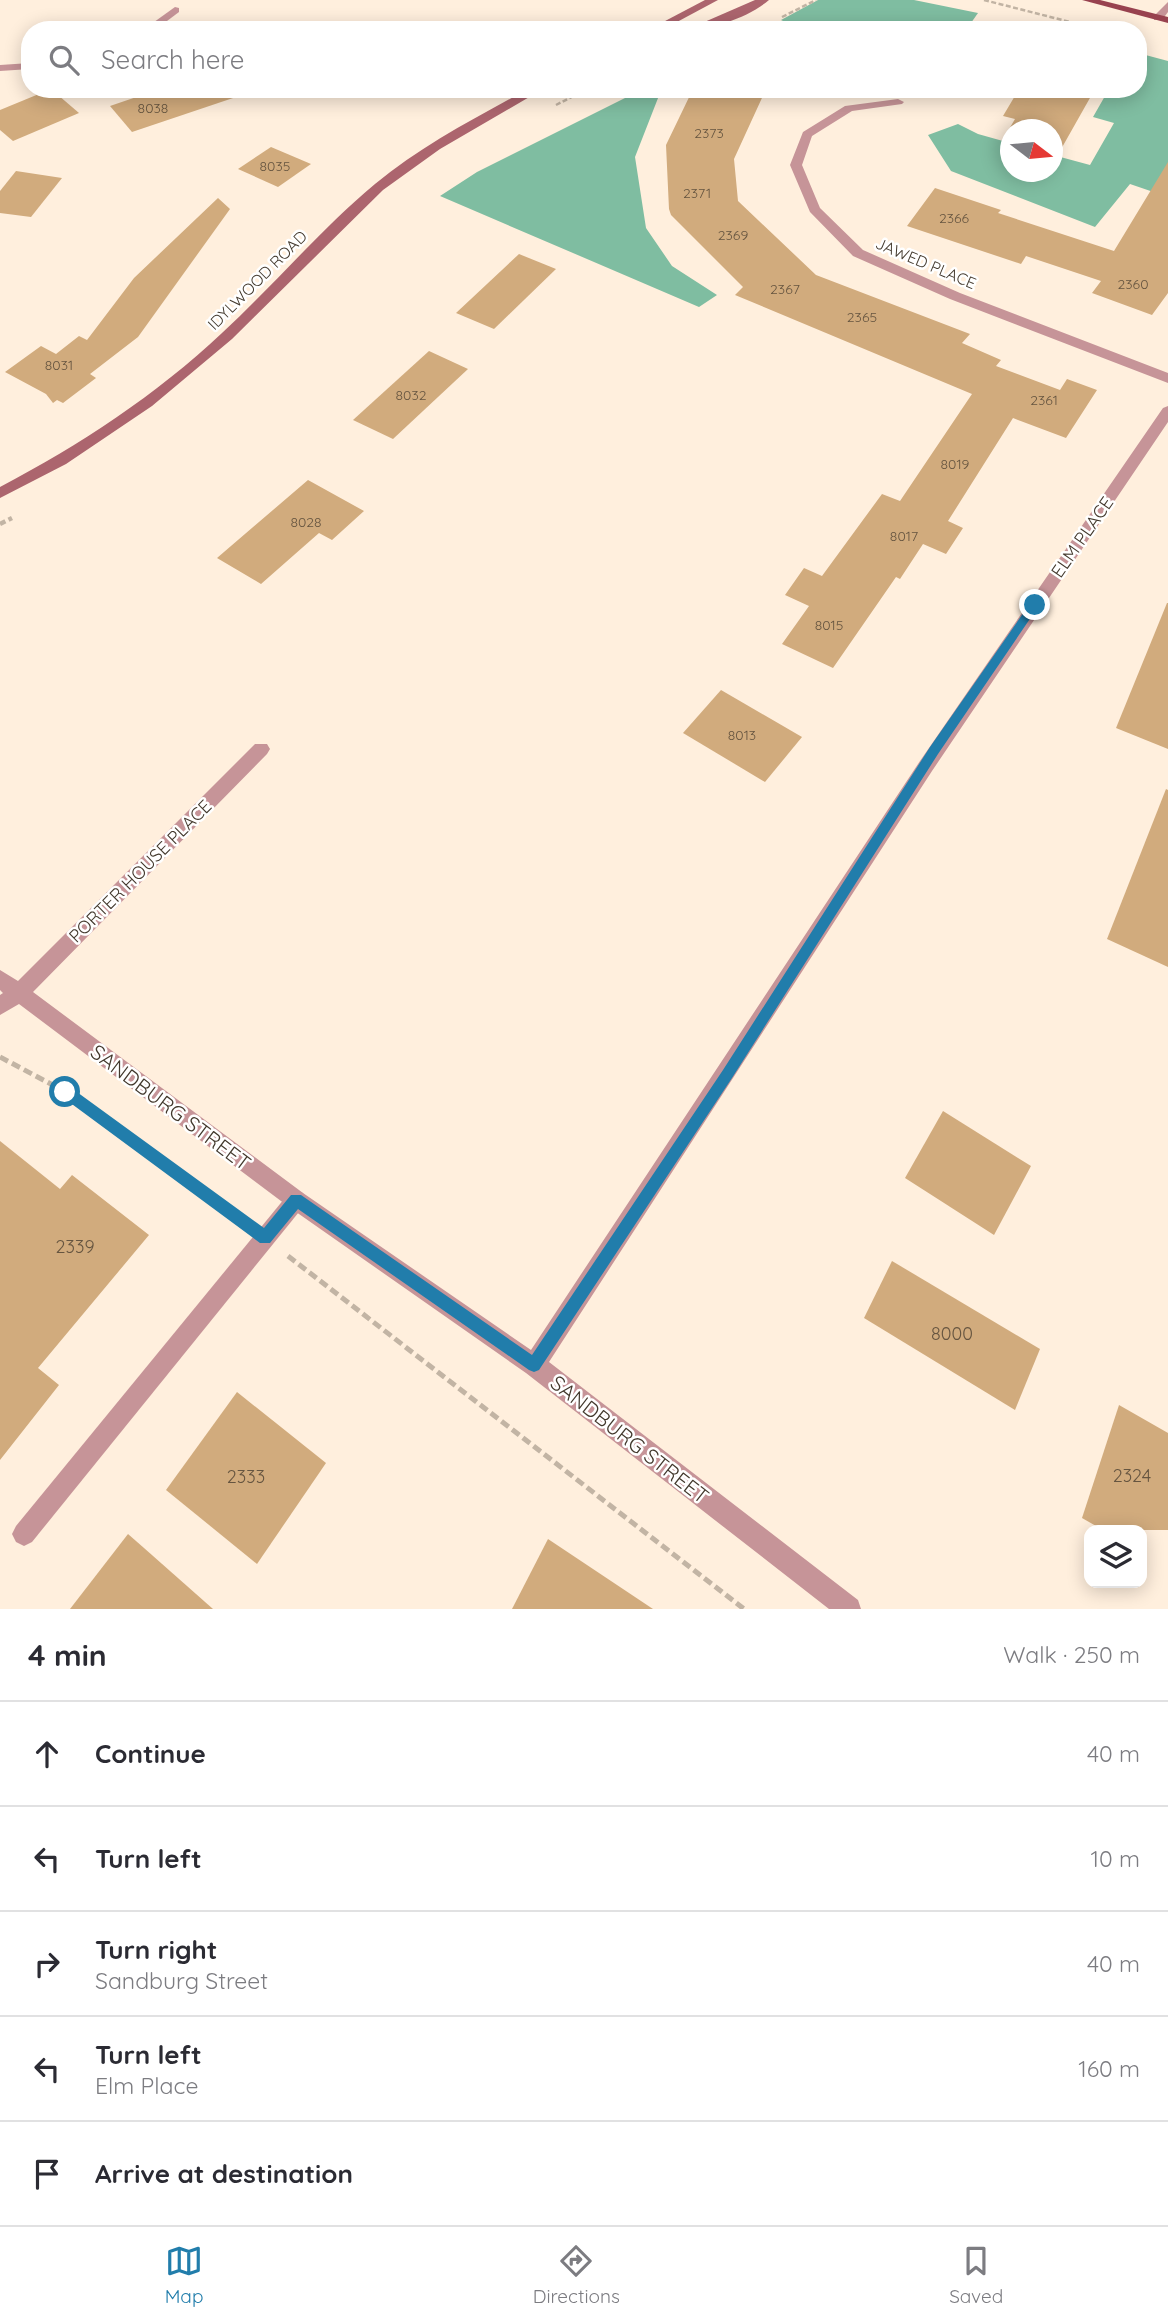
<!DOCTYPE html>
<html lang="en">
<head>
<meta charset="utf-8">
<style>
	body { margin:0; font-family:Quicksand,sans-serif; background:#f7f7f7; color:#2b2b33 }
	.controls { position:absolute; right:21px; bottom:21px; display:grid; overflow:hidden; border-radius:14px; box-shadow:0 4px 18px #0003 }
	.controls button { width:63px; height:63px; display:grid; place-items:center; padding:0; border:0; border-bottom:2px solid #e1e1e2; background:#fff; color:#2b2b33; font:35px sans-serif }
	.compass { position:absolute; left:1000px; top:119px; width:63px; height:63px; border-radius:50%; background:#fff; box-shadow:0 4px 18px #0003; rotate:106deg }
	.stop { position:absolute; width:21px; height:21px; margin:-16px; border:5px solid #217dab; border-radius:50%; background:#fff }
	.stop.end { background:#217dab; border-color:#fff; box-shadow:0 2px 7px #0008 }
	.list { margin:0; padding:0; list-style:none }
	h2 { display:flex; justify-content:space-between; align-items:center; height:91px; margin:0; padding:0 28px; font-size:30px }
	h2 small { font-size:23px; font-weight:400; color:#7c7c81 }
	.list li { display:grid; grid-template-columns:46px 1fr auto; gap:21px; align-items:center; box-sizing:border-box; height:105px; padding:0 28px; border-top:2px solid #e1e1e2 }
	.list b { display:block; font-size:26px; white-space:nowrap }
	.list p { margin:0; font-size:23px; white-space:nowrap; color:#7c7c81 }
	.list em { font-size:23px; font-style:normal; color:#7c7c81 }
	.icon { flex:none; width:38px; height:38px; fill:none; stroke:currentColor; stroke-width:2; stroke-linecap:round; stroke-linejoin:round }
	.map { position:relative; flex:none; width:1168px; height:1609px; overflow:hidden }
	.search { position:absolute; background:#fff; box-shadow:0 4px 18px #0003; left:21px; right:21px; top:21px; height:77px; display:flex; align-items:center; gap:18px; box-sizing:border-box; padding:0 24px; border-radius:28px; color:#7c7c81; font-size:26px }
	.sheet { height:616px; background:#fff }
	nav { display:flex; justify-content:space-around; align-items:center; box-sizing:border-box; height:98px; border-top:2px solid #e1e1e2; background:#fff; font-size:19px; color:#7c7c81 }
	nav a { display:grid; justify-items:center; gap:4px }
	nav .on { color:#217dab }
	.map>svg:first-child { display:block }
	.forest { fill:#7fbda1 }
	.building { fill:#d1ab7d }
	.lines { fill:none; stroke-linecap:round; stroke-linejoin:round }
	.path-far2 { stroke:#c2b4a4; stroke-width:2.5; stroke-dasharray:5 2.5; stroke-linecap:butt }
	.path-far1 { stroke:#c2b4a4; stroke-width:4.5; stroke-dasharray:6 3.5; stroke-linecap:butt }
	.path { stroke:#c2b4a4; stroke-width:5; stroke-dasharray:9 4.5; stroke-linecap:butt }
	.lane { fill:#c69498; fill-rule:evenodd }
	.street { fill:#c69498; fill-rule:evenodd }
	.secondary { fill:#ac656e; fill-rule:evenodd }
	.primary { fill:#98424f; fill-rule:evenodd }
	.route { fill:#217dab }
	.labels { text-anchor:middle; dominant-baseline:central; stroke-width:5; stroke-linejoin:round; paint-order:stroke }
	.number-label { font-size:14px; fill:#665540 }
	.far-street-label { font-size:16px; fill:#42382c; stroke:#fff }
	.street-label { font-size:18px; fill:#42382c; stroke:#fff }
	.near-number-label { font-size:18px; fill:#665540 }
	.near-street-label { font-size:21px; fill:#42382c; stroke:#fff }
</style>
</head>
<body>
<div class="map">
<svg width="1168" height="1609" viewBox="0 0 1168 1609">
	<rect width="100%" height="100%" fill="#ffefdd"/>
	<g class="forest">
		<polygon points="818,0 914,0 978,13 966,30 801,30 781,20"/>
		<polygon points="1138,53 1168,61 1168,197 1130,184 1095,227 951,171 928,135 958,124 978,134 1010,143 1010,172 1052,172 1053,155 1090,165 1114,123 1093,117 1109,89 1138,89"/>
		<polygon points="643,89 665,89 660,93 635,157 646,228 672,266 717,295 699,307 440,196 477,172"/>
	</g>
	<g class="building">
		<polygon points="51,89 79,113 13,141 0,130 0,110"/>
		<polygon points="160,89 242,89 242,95 132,132 110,106"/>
		<polygon points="693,89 766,89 734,159 738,201 816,275 970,334 962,343 1001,360 996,366 1060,390 1067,379 1097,390 1066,438 1013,418 948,521 963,528 946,554 923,544 900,579 896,577 833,668 782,644 809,606 785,595 804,568 822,576 882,494 900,501 972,394 735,295 743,287 671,215 669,209 666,145"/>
		<polygon points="1019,89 1095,89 1060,151 1053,149 1053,130 1011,130 1011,138 1005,136 1015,119 1003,116"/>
		<polygon points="271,147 311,164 278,187 238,169"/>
		<polygon points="1168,162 1168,293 1152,315 1092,293 1101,281 1026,256 1021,264 907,226 935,188 1001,210 998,213 1114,251"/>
		<polygon points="16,171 62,178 31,217 0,213 0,191"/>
		<polygon points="218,198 230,209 138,337 90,374 96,378 63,403 57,400 53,403 46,394 5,372 41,346 56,354 79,336 87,340 134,278"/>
		<polygon points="519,254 556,269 494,329 456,313"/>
		<polygon points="429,351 468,369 393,439 353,420"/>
		<polygon points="308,480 364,511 332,540 319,533 261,584 217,558"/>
		<polygon points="1167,603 1168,603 1168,749 1116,728"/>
		<polygon points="721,690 802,737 765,782 683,733"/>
		<polygon points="1166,789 1168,790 1168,967 1107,939"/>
		<polygon points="943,1111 1031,1166 994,1235 905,1178"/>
		<polygon points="0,1141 60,1189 72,1175 149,1235 38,1368 59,1385 0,1460"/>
		<polygon points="892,1261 1040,1349 1015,1410 864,1318"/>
		<polygon points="237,1392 326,1463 257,1564 166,1490"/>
		<polygon points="1119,1405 1168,1433 1168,1530 1103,1530 1082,1518"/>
		<polygon points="128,1534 144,1548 213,1609 70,1609"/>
		<polygon points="548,1539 653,1609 512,1609"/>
	</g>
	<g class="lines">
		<g class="path-far2">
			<polyline points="984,0 1078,24"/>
			<polyline points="782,17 816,0"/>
			<polyline points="556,105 587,89"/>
		</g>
		<polyline class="path-far1" points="0,524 12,518"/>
		<g class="path">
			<polyline points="0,1057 66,1092 242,1221"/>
			<polyline points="288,1256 744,1609"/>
		</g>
		<g class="lane">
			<polygon points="1168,2 1168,12 1162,20 1154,20 1154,16"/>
			<polygon points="296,1190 303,1193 306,1200 303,1207 32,1542 24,1546 16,1542 12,1534 16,1526 289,1193"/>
		</g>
		<g class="street">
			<polygon points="175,7 179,8 179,12 155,30 143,30"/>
			<polygon points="30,63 30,69 0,71 0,65"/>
			<polygon points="898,99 904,102 902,104 852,111 812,136 802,165 820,208 863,250 960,293 1168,373 1168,383 950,299 853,256 810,212 790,165 803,132 845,106"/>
			<polygon points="1168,406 1168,422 932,771 549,1362 858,1600 861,1609 829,1609 526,1373 289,1207 19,1004 0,1015 0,995 3,993 0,990 0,970 18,981 255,744 267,744 270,749 267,754 33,992 303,1193 531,1350 920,761 1163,408"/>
		</g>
		<g class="secondary">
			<polygon points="705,0 718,0 662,30 648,30"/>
			<path d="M755 0H769C749 17 712 30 686 30Z"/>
			<path d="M528 89H543L440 149 383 190 232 339 152 406 66 464 0 498V487C80 445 156 395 222 333 274 285 320 230 375 184 421 146 475 118 528 89Z"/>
		</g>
		<polygon class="primary" points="1082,0 1100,0 1168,17 1168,23"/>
	</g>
	<polygon class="route" points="1035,601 1038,602 1038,607 938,754 732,1078 539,1370 534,1372 529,1370 298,1209 270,1243 260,1243 61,1096 61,1087 70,1087 264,1228 291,1195 301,1195 532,1355 723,1070 930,747 1031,602"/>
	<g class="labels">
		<g class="number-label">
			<text x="153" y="108">8038</text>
			<text x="709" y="133">2373</text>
			<text x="275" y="166">8035</text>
			<text x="697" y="193">2371</text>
			<text x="954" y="218">2366</text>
			<text x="733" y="235">2369</text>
			<text x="1133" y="284">2360</text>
			<text x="785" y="289">2367</text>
			<text x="862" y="317">2365</text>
			<text x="59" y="365">8031</text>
			<text x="411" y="395">8032</text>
			<text x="1044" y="400">2361</text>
			<text x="955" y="464">8019</text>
			<text x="306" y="522">8028</text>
			<text x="904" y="536">8017</text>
			<text x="829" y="625">8015</text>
			<text x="742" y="735">8013</text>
		</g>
		<g class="far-street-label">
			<text transform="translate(926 263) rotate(23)">JAWED PLACE</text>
			<text transform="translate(257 280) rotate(-45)">IDYLWOOD ROAD</text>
		</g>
		<g class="street-label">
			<text transform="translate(1082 537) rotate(-55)">ELM PLACE</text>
			<text transform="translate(140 871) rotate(-45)">PORTER HOUSE PLACE</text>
		</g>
		<g class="near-number-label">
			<text x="75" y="1246">2339</text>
			<text x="952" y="1333">8000</text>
			<text x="1132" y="1475">2324</text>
			<text x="246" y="1476">2333</text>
		</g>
		<g class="near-street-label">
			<text transform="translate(171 1107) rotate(37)">SANDBURG STREET</text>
			<text transform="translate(630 1439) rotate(38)">SANDBURG STREET</text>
		</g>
	</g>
</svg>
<div class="controls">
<button><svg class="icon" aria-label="layers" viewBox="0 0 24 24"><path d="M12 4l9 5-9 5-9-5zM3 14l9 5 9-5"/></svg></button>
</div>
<svg class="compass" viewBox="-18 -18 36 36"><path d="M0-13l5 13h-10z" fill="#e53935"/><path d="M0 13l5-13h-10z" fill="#7c7c81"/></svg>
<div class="stop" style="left:65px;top:1092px"></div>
<div class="stop end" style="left:1035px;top:605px"></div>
<div class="search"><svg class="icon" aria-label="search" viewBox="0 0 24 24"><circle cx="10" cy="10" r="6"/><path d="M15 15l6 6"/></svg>Search here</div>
</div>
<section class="sheet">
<h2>4 min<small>Walk · 250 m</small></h2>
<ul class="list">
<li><svg class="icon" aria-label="ahead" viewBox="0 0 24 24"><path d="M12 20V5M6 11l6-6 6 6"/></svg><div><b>Continue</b></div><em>40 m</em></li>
<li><svg class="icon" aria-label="left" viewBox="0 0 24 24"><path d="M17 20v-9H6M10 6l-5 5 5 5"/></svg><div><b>Turn left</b></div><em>10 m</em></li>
<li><svg class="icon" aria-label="right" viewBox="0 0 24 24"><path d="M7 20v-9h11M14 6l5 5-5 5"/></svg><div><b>Turn right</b><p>Sandburg Street</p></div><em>40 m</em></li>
<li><svg class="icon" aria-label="left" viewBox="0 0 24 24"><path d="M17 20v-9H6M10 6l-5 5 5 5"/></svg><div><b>Turn left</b><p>Elm Place</p></div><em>160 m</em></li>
<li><svg class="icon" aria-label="arrive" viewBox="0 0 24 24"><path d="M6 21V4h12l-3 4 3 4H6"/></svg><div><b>Arrive at destination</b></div></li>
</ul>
</section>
<nav>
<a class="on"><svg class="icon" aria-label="map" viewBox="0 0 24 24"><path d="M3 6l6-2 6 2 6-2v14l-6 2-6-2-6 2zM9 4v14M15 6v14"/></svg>Map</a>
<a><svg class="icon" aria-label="directions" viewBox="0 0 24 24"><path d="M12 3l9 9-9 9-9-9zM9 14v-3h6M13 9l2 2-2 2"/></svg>Directions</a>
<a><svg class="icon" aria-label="saved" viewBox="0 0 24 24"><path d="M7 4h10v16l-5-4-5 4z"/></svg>Saved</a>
</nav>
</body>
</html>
